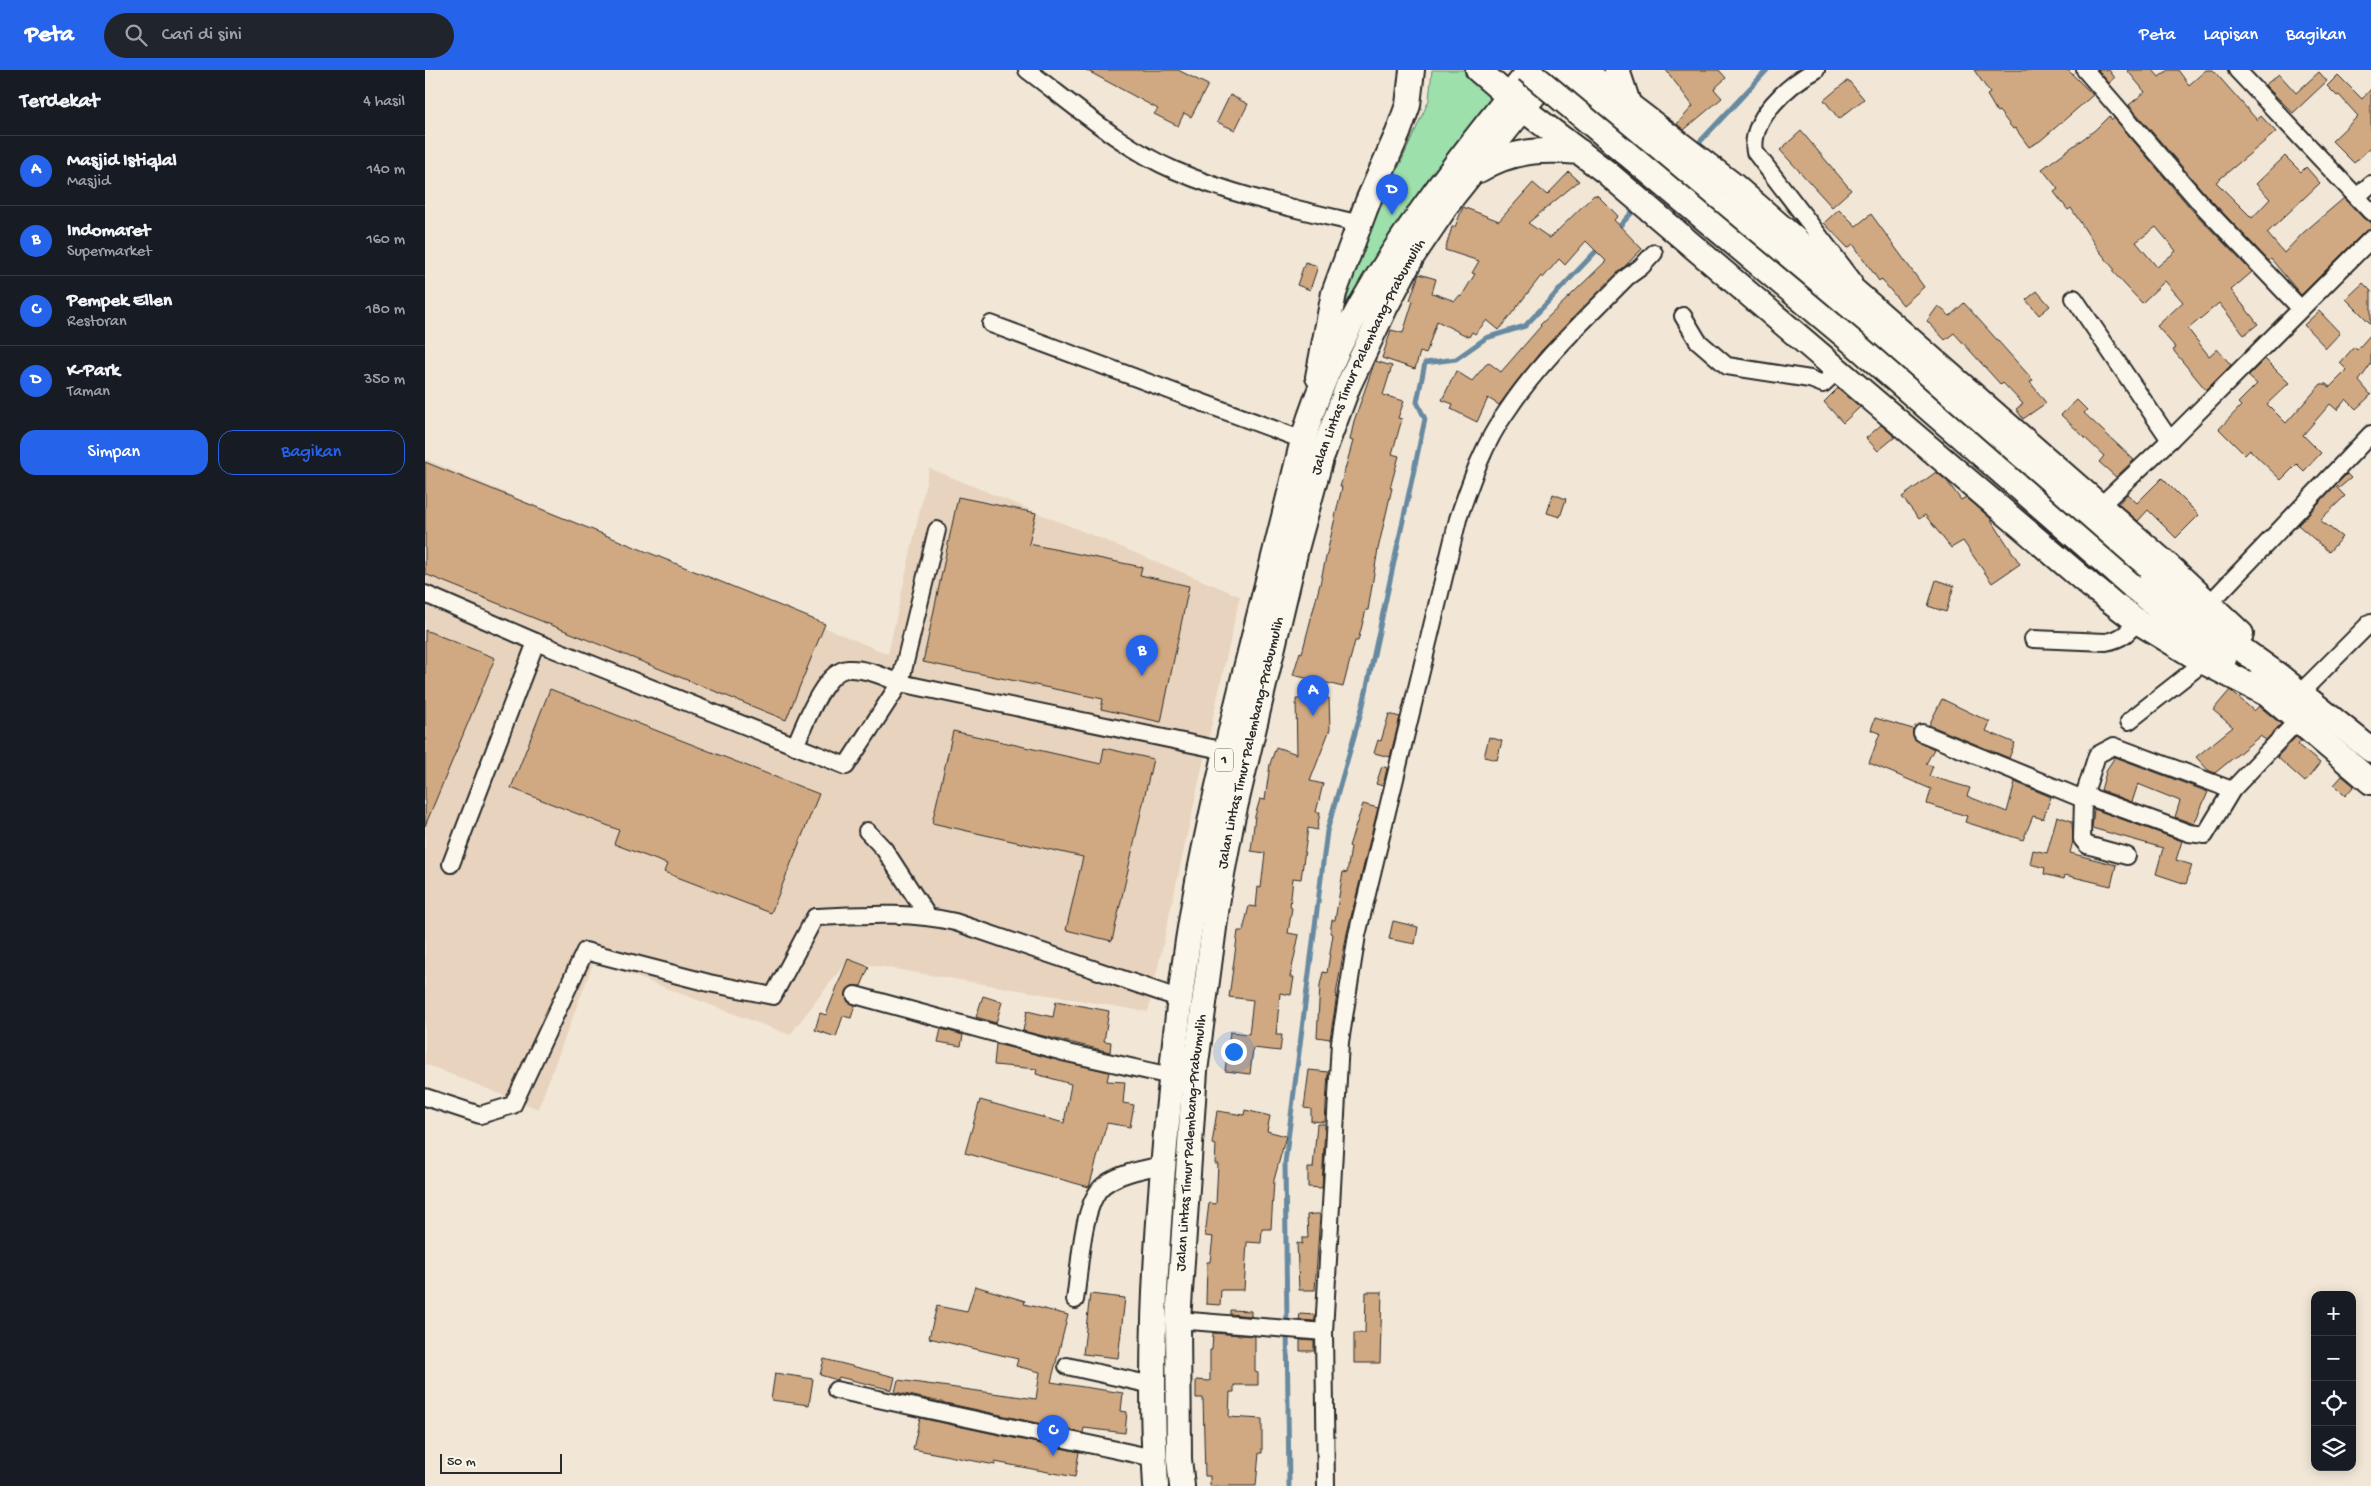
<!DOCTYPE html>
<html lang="id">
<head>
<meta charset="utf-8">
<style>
	body { margin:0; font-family:"Gochi Hand",sans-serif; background:#20242c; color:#f1f3f6 }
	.controls { position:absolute; right:15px; bottom:15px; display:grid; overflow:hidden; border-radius:10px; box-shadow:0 2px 12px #0003 }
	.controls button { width:45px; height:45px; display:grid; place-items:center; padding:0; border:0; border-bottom:1px solid #363941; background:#171b24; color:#f1f3f6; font:25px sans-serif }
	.scale { position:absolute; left:15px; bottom:12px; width:122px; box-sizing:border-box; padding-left:5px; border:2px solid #2b2b2b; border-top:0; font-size:14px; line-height:18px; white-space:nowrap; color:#2b2b2b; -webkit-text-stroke:4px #fbf7ec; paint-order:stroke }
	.you { position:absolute; left:808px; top:981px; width:18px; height:18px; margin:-12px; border:4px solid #fff; border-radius:50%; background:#1a73e8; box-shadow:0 0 0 8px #1a73e833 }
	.badge { display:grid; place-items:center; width:32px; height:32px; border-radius:50%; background:#2563eb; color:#fff; font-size:16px; font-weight:700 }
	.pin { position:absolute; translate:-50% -41px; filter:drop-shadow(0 1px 2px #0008) }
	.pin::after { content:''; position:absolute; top:26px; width:18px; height:15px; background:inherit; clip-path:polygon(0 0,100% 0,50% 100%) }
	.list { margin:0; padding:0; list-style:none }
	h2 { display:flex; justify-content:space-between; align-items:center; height:65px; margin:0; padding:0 20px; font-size:21px }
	h2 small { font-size:16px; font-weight:400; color:#9ea1a6 }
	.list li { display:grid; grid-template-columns:32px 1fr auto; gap:15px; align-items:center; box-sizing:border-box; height:70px; padding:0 20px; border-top:1px solid #363941 }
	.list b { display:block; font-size:19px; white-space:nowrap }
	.list p { margin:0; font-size:16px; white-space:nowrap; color:#9ea1a6 }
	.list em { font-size:16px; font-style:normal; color:#9ea1a6 }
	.actions { display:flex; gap:10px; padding:15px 20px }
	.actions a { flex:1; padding:11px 0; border:1px solid #2563eb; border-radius:15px; text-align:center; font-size:18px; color:#2563eb }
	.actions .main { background:#2563eb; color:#fff }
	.icon { flex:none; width:28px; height:28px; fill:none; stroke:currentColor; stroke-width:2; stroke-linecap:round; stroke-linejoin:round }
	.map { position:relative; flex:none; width:1946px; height:1416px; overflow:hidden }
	header { display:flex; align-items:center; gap:30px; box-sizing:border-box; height:70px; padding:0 25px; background:#2563eb; color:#fff }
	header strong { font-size:24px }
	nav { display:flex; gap:28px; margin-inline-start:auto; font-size:18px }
	.search { width:350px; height:45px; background:#20242c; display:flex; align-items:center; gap:12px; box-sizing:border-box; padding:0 18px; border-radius:28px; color:#9ea1a6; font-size:19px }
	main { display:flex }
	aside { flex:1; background:#171b24 }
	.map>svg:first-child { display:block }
	.built { fill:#e8d4be }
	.green { fill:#9de0ac; stroke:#64866c }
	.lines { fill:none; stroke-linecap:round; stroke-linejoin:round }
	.stream { stroke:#688aa1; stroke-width:5 }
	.building { fill:#d0a982; stroke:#2b2b2b; fill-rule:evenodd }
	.minor-casing { stroke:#2b2b2b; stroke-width:20 }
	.highway-casing { stroke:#2b2b2b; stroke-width:28 }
	.minor { stroke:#fbf7ec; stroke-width:16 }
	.highway { stroke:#fbf7ec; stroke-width:24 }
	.highway-bridge-casing { stroke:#2b2b2b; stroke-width:28; stroke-linecap:butt }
	.highway-bridge { stroke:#fbf7ec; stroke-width:24 }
	.labels { text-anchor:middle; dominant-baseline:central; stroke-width:4; stroke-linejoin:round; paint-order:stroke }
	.shield { fill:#fbf7ec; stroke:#696865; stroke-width:1 }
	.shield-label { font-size:14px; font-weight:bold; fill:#2b2b2b }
	.street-label { font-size:15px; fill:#2b2b2b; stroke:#fbf7ec }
</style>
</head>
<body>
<header>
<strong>Peta</strong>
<div class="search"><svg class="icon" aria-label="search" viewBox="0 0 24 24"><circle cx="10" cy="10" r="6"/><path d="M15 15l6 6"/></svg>Cari di sini</div>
<nav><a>Peta</a><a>Lapisan</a><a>Bagikan</a></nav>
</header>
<main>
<aside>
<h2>Terdekat<small>4 hasil</small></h2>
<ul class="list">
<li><span class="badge">A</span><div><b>Masjid Istiqlal</b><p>Masjid</p></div><em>140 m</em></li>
<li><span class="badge">B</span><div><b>Indomaret</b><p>Supermarket</p></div><em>160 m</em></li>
<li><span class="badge">C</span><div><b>Pempek Ellen</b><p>Restoran</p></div><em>180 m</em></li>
<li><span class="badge">D</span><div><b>K-Park</b><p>Taman</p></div><em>350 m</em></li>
</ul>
<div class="actions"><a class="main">Simpan</a><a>Bagikan</a></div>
</aside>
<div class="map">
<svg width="1946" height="1416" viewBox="0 0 1946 1416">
	<rect width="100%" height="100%" fill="#f2e7d7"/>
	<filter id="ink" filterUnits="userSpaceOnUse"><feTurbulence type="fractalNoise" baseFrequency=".02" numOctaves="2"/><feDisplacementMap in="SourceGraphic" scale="10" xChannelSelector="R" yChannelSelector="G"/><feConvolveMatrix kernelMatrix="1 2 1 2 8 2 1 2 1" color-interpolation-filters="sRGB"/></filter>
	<g filter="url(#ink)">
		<polygon class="built" points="0,389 463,584 504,398 815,526 723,942 422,891 365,965 169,891 113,1039 0,994"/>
		<polygon class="green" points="1007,0 1039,0 1070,28 1021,87 943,201 910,271 933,188 1004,30"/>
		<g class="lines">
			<g class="stream">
				<polyline points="1270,77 1342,0"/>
				<polyline points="1191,160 1212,137"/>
				<polyline points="864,1416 860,1093 902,761 938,635 1000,349 992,332 1000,293 1031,289 1061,268 1100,256 1175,177"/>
			</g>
		</g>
		<g class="building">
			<polygon points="661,0 753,0 783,15 766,47 759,43 753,56 729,44 733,39"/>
			<polygon points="1241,0 1294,0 1301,8 1289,19 1297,28 1259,60 1252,54 1268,36"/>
			<polygon points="1549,0 1643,0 1668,25 1615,71 1604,77 1590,58 1588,59 1574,41 1572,42 1562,25 1565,23"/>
			<polygon points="1673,0 1684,0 1690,8 1684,13"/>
			<polygon points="1702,0 1728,0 1734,7 1743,0 1753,0 1764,15 1781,0 1788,0 1832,50 1836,46 1851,62 1791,112 1827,148 1845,129 1831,114 1860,86 1876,102 1881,97 1895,113 1842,163 1859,183 1878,163 1919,128 1939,149 1946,152 1946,159 1939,162 1876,225 1846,189 1844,191 1783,127 1704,35 1720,22"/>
			<polygon points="1894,2 1902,11 1868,43 1840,15 1854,4 1871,23"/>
			<polygon points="1913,5 1937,29 1946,19 1946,77 1929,93 1907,71 1933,46 1914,25 1912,26 1902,16"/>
			<polygon points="1423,10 1439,29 1414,49 1399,30"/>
			<polygon points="805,25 823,34 810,60 792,52"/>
			<path d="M1684 46 1687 50 1689 48 1768 141 1827 202 1806 220 1833 254 1819 265 1794 233 1763 259 1784 286 1792 279 1806 295 1781 320 1748 280 1751 278 1732 256 1758 232 1740 211 1717 233 1687 201 1689 199 1672 178 1646 138 1643 140 1629 122 1633 119 1617 99 1670 60ZM1731 157 1751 181 1732 197 1711 172Z"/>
			<polygon points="1376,61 1426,120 1407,137 1355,80"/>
			<polygon points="1144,102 1154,111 1103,153 1125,168 1169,125 1173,126 1193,146 1189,150 1217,179 1116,281 1074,335 1063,328 1052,352 1026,339 1028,334 1017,330 1031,301 1047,311 1063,292 1076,302 1116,256 1115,255 1181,191 1161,171 1140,195 1134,189 1118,208 1116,206 1074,260 1062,250 1050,264 1047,262 1044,267 1012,251 1001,284 995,282 990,299 957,288 966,260 978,263 988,231 985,230 994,204 1011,209 1007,223 1030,231 1034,226 1036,227 1050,204 1047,203 1054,191 1020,180 1027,157 1030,157 1038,137 1074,151 1108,113 1122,125"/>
			<polygon points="1414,139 1431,156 1446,144 1499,217 1478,235 1456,209 1454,211 1428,174 1423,178 1399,153"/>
			<polygon points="880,192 893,196 885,220 872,215"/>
			<polygon points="1938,213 1946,221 1946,254 1921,229"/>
			<polygon points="1612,221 1625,236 1614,245 1601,230"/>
			<polygon points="1539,233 1608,310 1605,312 1621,333 1598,349 1591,339 1598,334 1578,313 1576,315 1529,263 1520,270 1502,251 1513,236 1525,246"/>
			<polygon points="1894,241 1915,263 1901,278 1879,255"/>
			<polygon points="1946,264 1946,294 1934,311 1946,325 1931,339 1921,329 1912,340 1905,334 1878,365 1896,383 1879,401 1872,394 1856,410 1825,380 1820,385 1794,359 1816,336 1813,333 1832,314 1823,306 1840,289 1864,313 1842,334 1861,353 1896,314 1901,314 1905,317 1922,300 1915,293 1929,277 1932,280"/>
			<polygon points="950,291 967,296 958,325 979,331 973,348 977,349 967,384 974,386 965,418 967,418 953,479 943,540 941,540 933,571 930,571 918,617 868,605 875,582 877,583 895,514 917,417 915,417 928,371 925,370 929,351"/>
			<polygon points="1413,318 1435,337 1418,353 1399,332"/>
			<polygon points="1652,330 1662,340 1659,343 1709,390 1691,407 1674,392 1679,386 1636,345"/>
			<polygon points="1456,355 1470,367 1453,381 1441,368"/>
			<polygon points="0,392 400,554 361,650 0,504"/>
			<polygon points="1511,402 1522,411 1536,430 1541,427 1565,448 1595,494 1567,513 1538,471 1526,478 1500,445 1494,449 1477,427"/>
			<polygon points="1922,404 1926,408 1914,418 1911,415"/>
			<polygon points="1737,408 1774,445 1751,468 1723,440 1713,451 1693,434 1702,424 1712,433"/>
			<polygon points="1910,416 1920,426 1895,450 1917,467 1904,482 1873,455"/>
			<polygon points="1128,424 1141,429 1135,447 1122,443"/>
			<polygon points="533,427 611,443 604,474 717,497 715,505 764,516 736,652 676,639 678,629 498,592"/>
			<polygon points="1511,510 1529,516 1521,542 1503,536"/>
			<polygon points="0,560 70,588 0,756"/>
			<polygon points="125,619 394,724 346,843 239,802 242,794 189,774 194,760 86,718"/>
			<polygon points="1805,620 1829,641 1834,636 1856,654 1841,670 1835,666 1790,703 1783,700 1771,687 1808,657 1788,640"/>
			<polygon points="904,628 905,659 885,711 898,714 891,742 895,742 892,760 883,758 876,809 868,808 865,837 867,838 863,863 874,865 865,907 869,907 866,925 855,923 851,965 857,965 855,981 828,978 825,1004 800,1001 805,962 824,964 828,930 804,927 813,861 818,861 824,836 831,837 833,817 836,818 840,783 826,781 830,746 835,729 840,730 845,694 851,677 872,684 871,629"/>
			<polygon points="1517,629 1565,652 1561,661 1590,673 1584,688 1504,655"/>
			<polygon points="964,644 975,647 965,687 949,683 953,670 956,671"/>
			<polygon points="1450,648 1488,659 1489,669 1509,679 1501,694 1508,696 1504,706 1545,718 1542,726 1582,742 1590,712 1626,727 1618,749 1608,746 1598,770 1540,752 1542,746 1502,734 1506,719 1444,693 1455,663 1446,660"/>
			<polygon points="528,661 676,694 679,678 728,689 687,871 641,860 658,787 507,753"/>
			<polygon points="1064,667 1077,671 1072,690 1059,687"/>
			<polygon points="1871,667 1876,671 1873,675 1895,693 1880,712 1852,687"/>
			<polygon points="1690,687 1783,722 1769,754 1750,747 1755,731 1713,714 1707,732 1676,720 1682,699"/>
			<polygon points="957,696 962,698 958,716 951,714"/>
			<polygon points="1917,706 1929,716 1920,726 1909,715"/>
			<polygon points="938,734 953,738 922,863 911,924 912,925 905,969 892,967 895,915 898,902 902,903 908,864 905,863 907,850 910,850 918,802 922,803 926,777 924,776"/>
			<polygon points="1669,739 1757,771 1751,790 1767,795 1761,814 1731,804 1738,778 1667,758"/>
			<polygon points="1632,746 1647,751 1648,771 1645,783 1691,795 1686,816 1640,805 1639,809 1619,804 1620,798 1605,794 1608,780 1622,783"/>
			<polygon points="968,851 993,857 990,874 964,869"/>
			<polygon points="423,889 444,897 436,916 427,916 421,922 423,932 430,935 426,948 418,946 411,967 390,960 395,943 401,945"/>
			<polygon points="558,926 577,932 571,953 551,947"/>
			<polygon points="631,931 684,941 679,971 686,972 685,982 598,961 602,941 628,947"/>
			<polygon points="516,959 538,965 536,976 513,972"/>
			<polygon points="571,974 684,1002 682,1011 700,1012 698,1033 709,1035 705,1057 682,1053 664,1117 540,1083 555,1030 639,1053 646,1014 611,1004 612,999 569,995"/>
			<polygon points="884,1000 903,1002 900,1052 886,1051 886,1039 879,1038"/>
			<polygon points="820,1040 845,1046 842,1061 861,1066 849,1110 846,1159 837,1159 836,1173 822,1172 819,1220 796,1220 795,1235 781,1234 782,1192 785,1192 788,1167 780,1166 784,1133 791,1134 793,1094 790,1094 791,1075 787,1074 792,1041 819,1045"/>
			<polygon points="892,1054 900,1054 897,1118 883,1117 883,1098 888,1098"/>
			<polygon points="889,1144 895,1144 890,1220 874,1220 872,1173 877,1174 877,1168 883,1168 882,1145"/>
			<polygon points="550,1216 600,1231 599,1234 643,1245 626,1312 698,1323 696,1341 702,1342 700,1363 659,1358 658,1363 470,1322 473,1310 611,1329 615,1302 591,1296 593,1289 504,1268 512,1236 542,1242"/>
			<polygon points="941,1222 957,1222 955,1293 929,1293 929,1263 940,1263"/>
			<polygon points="665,1224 700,1228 693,1288 658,1284"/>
			<polygon points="805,1240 826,1241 826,1246 805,1244"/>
			<polygon points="875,1244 890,1245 890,1251 874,1250"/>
			<polygon points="788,1263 830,1266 830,1302 833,1303 833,1315 809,1315 809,1322 805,1322 804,1347 837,1349 837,1383 834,1383 831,1416 785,1416 785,1406 780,1406 778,1328 771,1328 771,1310 785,1311 785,1280 787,1280"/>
			<polygon points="875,1270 889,1271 889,1281 875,1281"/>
			<polygon points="399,1289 470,1307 467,1320 414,1307 412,1310 395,1305"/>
			<polygon points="350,1303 388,1309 384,1335 346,1330"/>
			<polygon points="495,1348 654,1382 650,1407 570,1392 570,1395 488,1379"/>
		</g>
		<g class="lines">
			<defs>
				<g id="minor">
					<path d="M602 0C649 35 696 77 749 100 809 126 872 139 935 154"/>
					<path d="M1391 0C1364 14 1324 49 1330 82L1428 210"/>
					<polyline points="1660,0 1776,134 1875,238"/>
					<polyline points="1812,0 1946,142"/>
					<polyline points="1932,127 1946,114"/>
					<polyline points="1649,228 1745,370"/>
					<polyline points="1258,246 1273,271 1302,296 1385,309 1398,314 1413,300"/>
					<polyline points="566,254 878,370"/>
					<polyline points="1675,436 1745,370 1946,169"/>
					<polyline points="0,524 111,572 421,696 475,613 801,681"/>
					<polyline points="1784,534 1946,364"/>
					<path d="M1608 569 1681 572C1697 569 1703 563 1712 551"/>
					<polyline points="1875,623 1946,552"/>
					<polyline points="1704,651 1779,592"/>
					<polyline points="1497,663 1658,729"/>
					<path d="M370 676C379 656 399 600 423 599 441 598 459 607 475 613L512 460"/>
					<polyline points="1659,725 1764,763 1780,765 1807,720 1874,649"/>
					<polyline points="442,761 459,779 502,845"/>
					<polyline points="1702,786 1662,775 1657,769 1658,729 1672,685 1689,676 1807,720"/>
					<polyline points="26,794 111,572"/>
					<polyline points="430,925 642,983 746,1006"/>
					<path d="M0 1027 55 1045 88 1035 160 881 284 913 348 926 390 847C438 845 483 841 530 852L753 928"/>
					<path d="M650 1230C655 1201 656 1133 679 1115 695 1103 719 1099 738 1095"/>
					<polyline points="753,1250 899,1262"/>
					<polyline points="642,1296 727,1315"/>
					<polyline points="411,1320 729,1388"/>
					<path d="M901 1416 899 1262 915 972 932 865 1033 449C1046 411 1059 373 1082 341 1115 291 1160 250 1202 207L1216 197 1229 183"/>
				</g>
				<g id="highway">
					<polyline points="1053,0 1098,39 1181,102 1666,516 1712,551 1779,592 1842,624"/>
					<polyline points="1134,0 1446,261 1718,503 1784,556 1854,606 1946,680"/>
					<polyline points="1158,0 1307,114 1748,500 1816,564"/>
					<polyline points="1192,0 1203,33"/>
					<path d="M1054 100C1086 80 1118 79 1155 82"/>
					<polyline points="893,307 909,223 943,131 973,63 983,35 987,0"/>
					<polyline points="1707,516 1799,589"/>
					<polyline points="1829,613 1946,712"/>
					<path d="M731 1416C724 1302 730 1189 740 1075 748 985 757 895 774 806 803 659 843 515 878 370 916 234 1018 109 1105 0"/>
					<path id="s1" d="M757 1416 754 1389 753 1250 770 1001 794 820 807 750 871 479 896 388 923 316 960 238 988 185 1028 126 1129 0"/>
				</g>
			</defs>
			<use href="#minor" class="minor-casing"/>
			<use href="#highway" class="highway-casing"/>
			<use href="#minor" class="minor"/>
			<use href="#highway" class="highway"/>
			<defs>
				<polyline id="highway-bridge" points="1102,0 1431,275 1707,516"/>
			</defs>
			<use href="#highway-bridge" class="highway-bridge-casing"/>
			<use href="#highway-bridge" class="highway-bridge"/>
		</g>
	</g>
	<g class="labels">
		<rect class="shield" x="790" y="678.5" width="18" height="23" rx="4"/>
		<g class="shield-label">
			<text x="799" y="690">1</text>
		</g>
		<g class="street-label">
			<text stroke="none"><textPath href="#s1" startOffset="1154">Jalan Lintas Timur Palembang-Prabumulih</textPath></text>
			<text stroke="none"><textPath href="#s1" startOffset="749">Jalan Lintas Timur Palembang-Prabumulih</textPath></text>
			<text stroke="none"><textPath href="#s1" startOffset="344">Jalan Lintas Timur Palembang-Prabumulih</textPath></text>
		</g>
	</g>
</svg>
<div class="controls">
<button>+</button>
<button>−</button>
<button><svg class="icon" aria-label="locate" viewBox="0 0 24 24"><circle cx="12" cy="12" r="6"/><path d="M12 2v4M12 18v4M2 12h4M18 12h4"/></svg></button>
<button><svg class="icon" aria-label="layers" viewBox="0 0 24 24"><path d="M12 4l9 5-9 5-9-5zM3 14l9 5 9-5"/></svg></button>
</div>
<div class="scale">50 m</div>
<div class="you"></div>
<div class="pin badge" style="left:888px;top:646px">A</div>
<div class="pin badge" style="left:717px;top:606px">B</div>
<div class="pin badge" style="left:628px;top:1386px">C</div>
<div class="pin badge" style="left:967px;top:145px">D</div>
</div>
</main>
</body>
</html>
